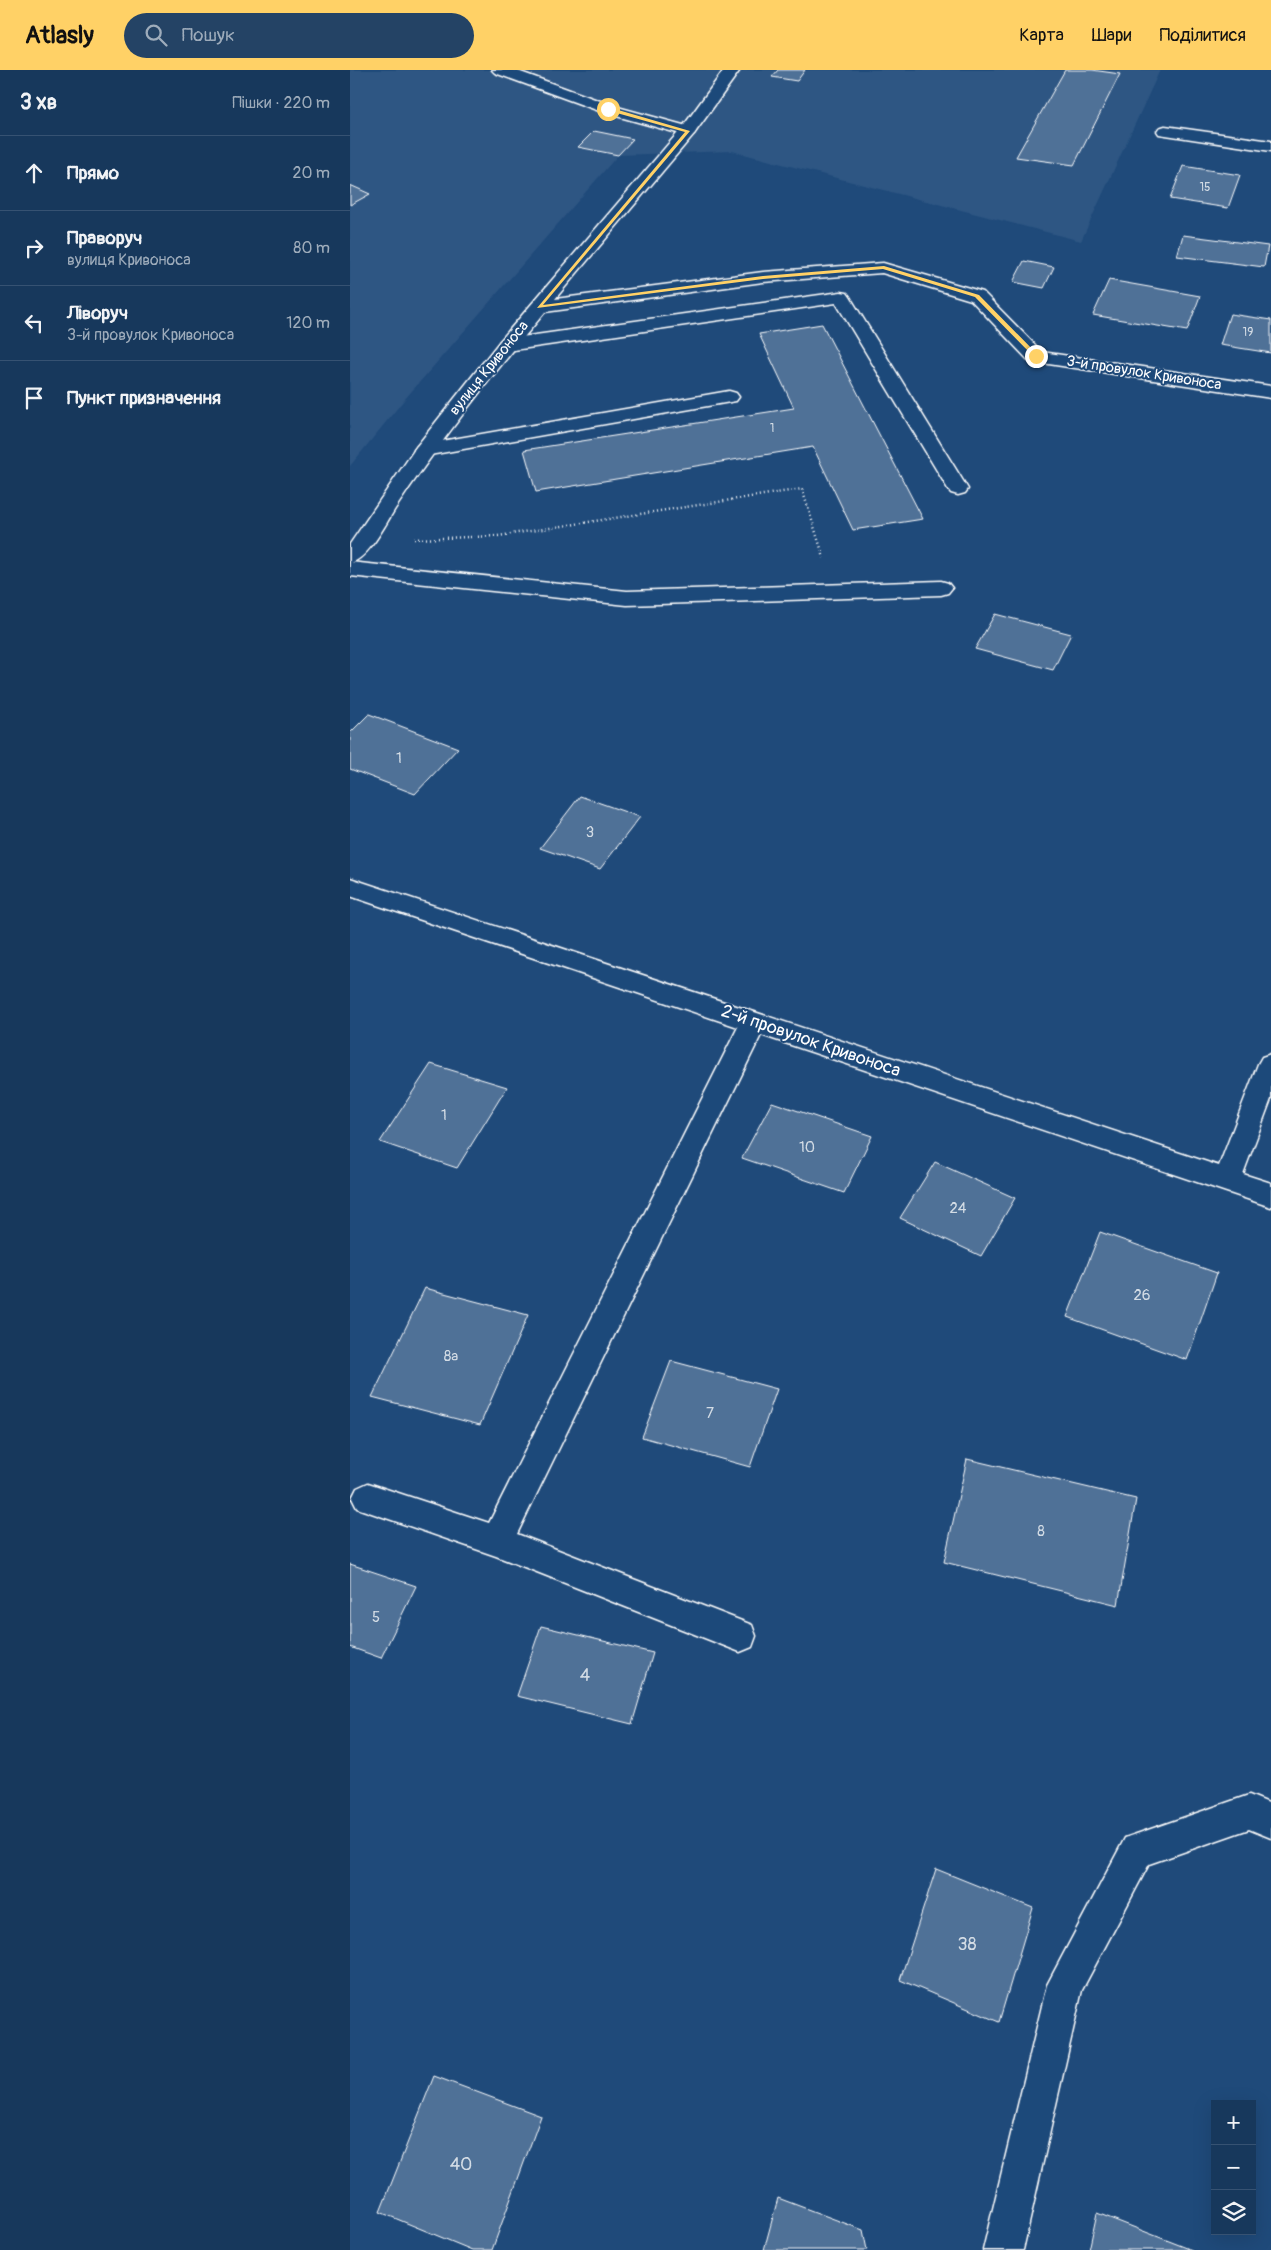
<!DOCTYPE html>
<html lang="uk">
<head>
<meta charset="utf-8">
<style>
	body { margin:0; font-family:Pangolin,sans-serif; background:#244365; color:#f1f3f6 }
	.controls { position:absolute; right:15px; bottom:15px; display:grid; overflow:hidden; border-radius:0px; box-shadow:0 5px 20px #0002 }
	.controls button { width:45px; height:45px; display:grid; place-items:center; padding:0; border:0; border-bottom:1px solid #365272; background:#17385c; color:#f1f3f6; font:25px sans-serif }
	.stop { position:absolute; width:15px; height:15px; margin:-11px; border:4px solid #ffd166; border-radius:50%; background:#fff }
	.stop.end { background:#ffd166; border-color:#fff; box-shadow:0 1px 5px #0008 }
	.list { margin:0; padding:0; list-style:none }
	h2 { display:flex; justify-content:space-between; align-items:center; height:65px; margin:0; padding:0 20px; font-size:21px }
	h2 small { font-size:16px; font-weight:400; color:#9eacbb }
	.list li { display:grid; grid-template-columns:32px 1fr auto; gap:15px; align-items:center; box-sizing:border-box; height:75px; padding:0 20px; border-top:1px solid #365272 }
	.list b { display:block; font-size:19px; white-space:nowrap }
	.list p { margin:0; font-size:16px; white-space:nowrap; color:#9eacbb }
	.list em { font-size:16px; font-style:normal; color:#9eacbb }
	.icon { flex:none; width:28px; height:28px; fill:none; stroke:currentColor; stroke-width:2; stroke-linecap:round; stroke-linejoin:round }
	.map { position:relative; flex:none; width:921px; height:2180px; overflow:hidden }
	header { display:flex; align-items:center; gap:30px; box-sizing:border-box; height:70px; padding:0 25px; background:#ffd166; color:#111 }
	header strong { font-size:24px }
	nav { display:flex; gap:28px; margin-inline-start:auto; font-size:18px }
	.search { width:350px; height:45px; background:#244365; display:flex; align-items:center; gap:12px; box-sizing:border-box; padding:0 18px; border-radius:28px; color:#9eacbb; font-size:19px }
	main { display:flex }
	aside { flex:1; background:#17385c }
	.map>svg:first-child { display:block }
	.built { fill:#2e5683 }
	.building { fill:#507197; stroke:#fff }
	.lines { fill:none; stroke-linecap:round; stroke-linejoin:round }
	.service-casing { stroke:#fff; stroke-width:3 }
	.minor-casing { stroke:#fff; stroke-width:3 }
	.path { stroke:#fff; stroke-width:2.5; stroke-dasharray:1 3; stroke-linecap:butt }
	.service { fill:#1f4a7a; fill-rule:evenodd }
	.minor { fill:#1f4a7a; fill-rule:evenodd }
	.route { fill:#ffd166 }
	.labels { text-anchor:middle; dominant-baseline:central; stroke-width:4; stroke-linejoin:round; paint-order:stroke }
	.far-number-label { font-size:12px; fill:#d3dce5 }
	.far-street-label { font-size:15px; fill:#fff; stroke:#1f4a7a }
	.number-label { font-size:15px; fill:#d3dce5 }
	.street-label { font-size:18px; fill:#fff; stroke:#1f4a7a }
	.near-number-label { font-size:18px; fill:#d3dce5 }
</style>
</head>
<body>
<header>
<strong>Atlasly</strong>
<div class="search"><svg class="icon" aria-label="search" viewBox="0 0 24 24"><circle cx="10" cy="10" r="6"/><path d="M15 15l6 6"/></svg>Пошук</div>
<nav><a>Карта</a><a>Шари</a><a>Поділитися</a></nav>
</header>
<main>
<aside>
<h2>3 хв<small>Пішки · 220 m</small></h2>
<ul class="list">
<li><svg class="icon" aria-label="ahead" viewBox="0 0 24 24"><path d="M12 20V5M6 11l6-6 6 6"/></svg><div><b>Прямо</b></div><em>20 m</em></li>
<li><svg class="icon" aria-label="right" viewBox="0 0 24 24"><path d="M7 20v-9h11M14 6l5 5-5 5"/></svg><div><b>Праворуч</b><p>вулиця Кривоноса</p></div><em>80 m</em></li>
<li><svg class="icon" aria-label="left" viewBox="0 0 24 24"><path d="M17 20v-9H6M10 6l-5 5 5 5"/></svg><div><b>Ліворуч</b><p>3-й провулок Кривоноса</p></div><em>120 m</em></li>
<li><svg class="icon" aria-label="arrive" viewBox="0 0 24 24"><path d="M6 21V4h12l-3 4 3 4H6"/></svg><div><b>Пункт призначення</b></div></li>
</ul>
</aside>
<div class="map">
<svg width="921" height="2180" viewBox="0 0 921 2180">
	<rect width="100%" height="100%" fill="#1f4a7a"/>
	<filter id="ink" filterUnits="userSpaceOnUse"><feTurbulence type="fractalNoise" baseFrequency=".02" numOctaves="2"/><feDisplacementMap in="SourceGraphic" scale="10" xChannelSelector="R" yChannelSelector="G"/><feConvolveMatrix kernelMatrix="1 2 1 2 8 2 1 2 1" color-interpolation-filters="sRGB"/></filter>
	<g filter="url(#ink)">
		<polygon class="built" points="0,0 810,0 731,171 382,81 268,85 54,330 0,396"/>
		<g class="building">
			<polygon points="428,0 455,0 447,11 422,7"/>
			<polygon points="715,0 742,0 770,4 724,95 666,87"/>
			<polygon points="244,61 254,63 283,69 268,85 228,77"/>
			<polygon points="833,96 890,105 878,138 820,129"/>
			<polygon points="0,115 20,124 0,135"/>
			<polygon points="833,165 918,176 914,197 827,186"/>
			<polygon points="674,191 704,197 694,218 663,212"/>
			<polygon points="759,210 850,226 837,261 743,245"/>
			<polygon points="880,244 921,250 921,283 870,275"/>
			<polygon points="472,254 573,449 503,460 463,377 186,422 174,380 444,338 409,264"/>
			<polygon points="645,544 721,564 703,600 625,579"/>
			<polygon points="19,644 108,678 65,724 0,699 0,663"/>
			<polygon points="230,726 290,747 250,799 190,778"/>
			<polygon points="81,994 157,1017 107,1098 30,1072"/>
			<polygon points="422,1032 522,1066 494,1123 392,1088"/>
			<polygon points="585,1092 665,1128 631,1186 550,1148"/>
			<polygon points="750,1162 867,1203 837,1290 717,1247"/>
			<polygon points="75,1218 178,1245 130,1355 22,1327"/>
			<polygon points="321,1291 427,1319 400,1397 292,1367"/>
			<polygon points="617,1389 786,1429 768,1535 594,1492"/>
			<polygon points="0,1494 66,1516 31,1588 0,1577"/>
			<polygon points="191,1556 303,1583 282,1654 167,1626"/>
			<polygon points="586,1799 683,1838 649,1952 550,1910"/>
			<polygon points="84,2006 191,2046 142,2180 122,2180 30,2142"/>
			<polygon points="428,2128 513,2160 517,2180 414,2180"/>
			<polygon points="747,2143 842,2180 739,2180"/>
		</g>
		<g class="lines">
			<defs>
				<g id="service">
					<polygon points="142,0 165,0 264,36 344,58 346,61 344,64 338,66 252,42 145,3"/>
					<polygon points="491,222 497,223 500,227 618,419 615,423 608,425 601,423 598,419 486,233 157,281 150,279 148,275 150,271 157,269"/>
					<polygon points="379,321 386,323 389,327 386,331 74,386 67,384 64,380 67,376 74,374"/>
					<polygon points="0,492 277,521 591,511 598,513 602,518 598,523 591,525 277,535 0,506"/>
				</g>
				<g id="minor">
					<path d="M374 0H390L344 64 205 229 413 202 533 193 633 222 692 282 921 316V328L679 291 621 230 532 203 413 212 195 242C142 305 91 370 45 439 35 455 18 489 0 493V474L67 376 150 271 332 58Z"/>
					<polygon points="815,56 921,71 921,81 809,64 807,61 809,58"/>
					<polygon points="0,808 869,1096 908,994 912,987 921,984 921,1029 893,1104 921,1113 921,1137 411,965 167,1464 402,1555 406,1566 402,1577 390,1582 146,1486 7,1438 2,1428 7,1418 18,1413 139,1453 388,957 0,826"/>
					<polygon points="899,1725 921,1734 921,1768 899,1759 799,1794 732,1920 673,2180 633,2180 697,1915 775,1768"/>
				</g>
			</defs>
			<use href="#service" class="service-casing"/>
			<use href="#minor" class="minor-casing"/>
			<polyline class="path" points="64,469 148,466 452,419 474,488"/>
			<use href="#service" class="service"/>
			<use href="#minor" class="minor"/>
		</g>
	</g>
	<polygon class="route" points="258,37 340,61 193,235 413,206 534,196 629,225 689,286 685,288 625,227 533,199 413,209 187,238 335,62 256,40"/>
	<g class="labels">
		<g class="far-number-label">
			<text x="855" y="117">15</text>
			<text x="898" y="262">19</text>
			<text x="422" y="358">1</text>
		</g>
		<g class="far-street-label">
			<text transform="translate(139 298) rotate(-51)">вулиця Кривоноса</text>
			<text transform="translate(794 303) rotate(9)">3-й провулок Кривоноса</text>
		</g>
		<g class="number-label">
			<text x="49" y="688">1</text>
			<text x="240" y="762">3</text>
			<text x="94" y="1045">1</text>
			<text x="457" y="1077">10</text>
			<text x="608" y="1138">24</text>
			<text x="792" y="1225">26</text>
			<text x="101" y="1286">8а</text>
			<text x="360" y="1343">7</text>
			<text x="691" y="1461">8</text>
			<text x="26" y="1547">5</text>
		</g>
		<g class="street-label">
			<text transform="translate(461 971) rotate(19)">2-й провулок Кривоноса</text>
		</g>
		<g class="near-number-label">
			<text x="235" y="1605">4</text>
			<text x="617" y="1874">38</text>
			<text x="111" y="2094">40</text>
		</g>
	</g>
</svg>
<div class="controls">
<button>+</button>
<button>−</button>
<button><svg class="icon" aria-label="layers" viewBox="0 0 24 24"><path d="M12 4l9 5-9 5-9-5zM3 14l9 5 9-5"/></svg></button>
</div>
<div class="stop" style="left:258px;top:39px"></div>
<div class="stop end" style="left:686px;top:286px"></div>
</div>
</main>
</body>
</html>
